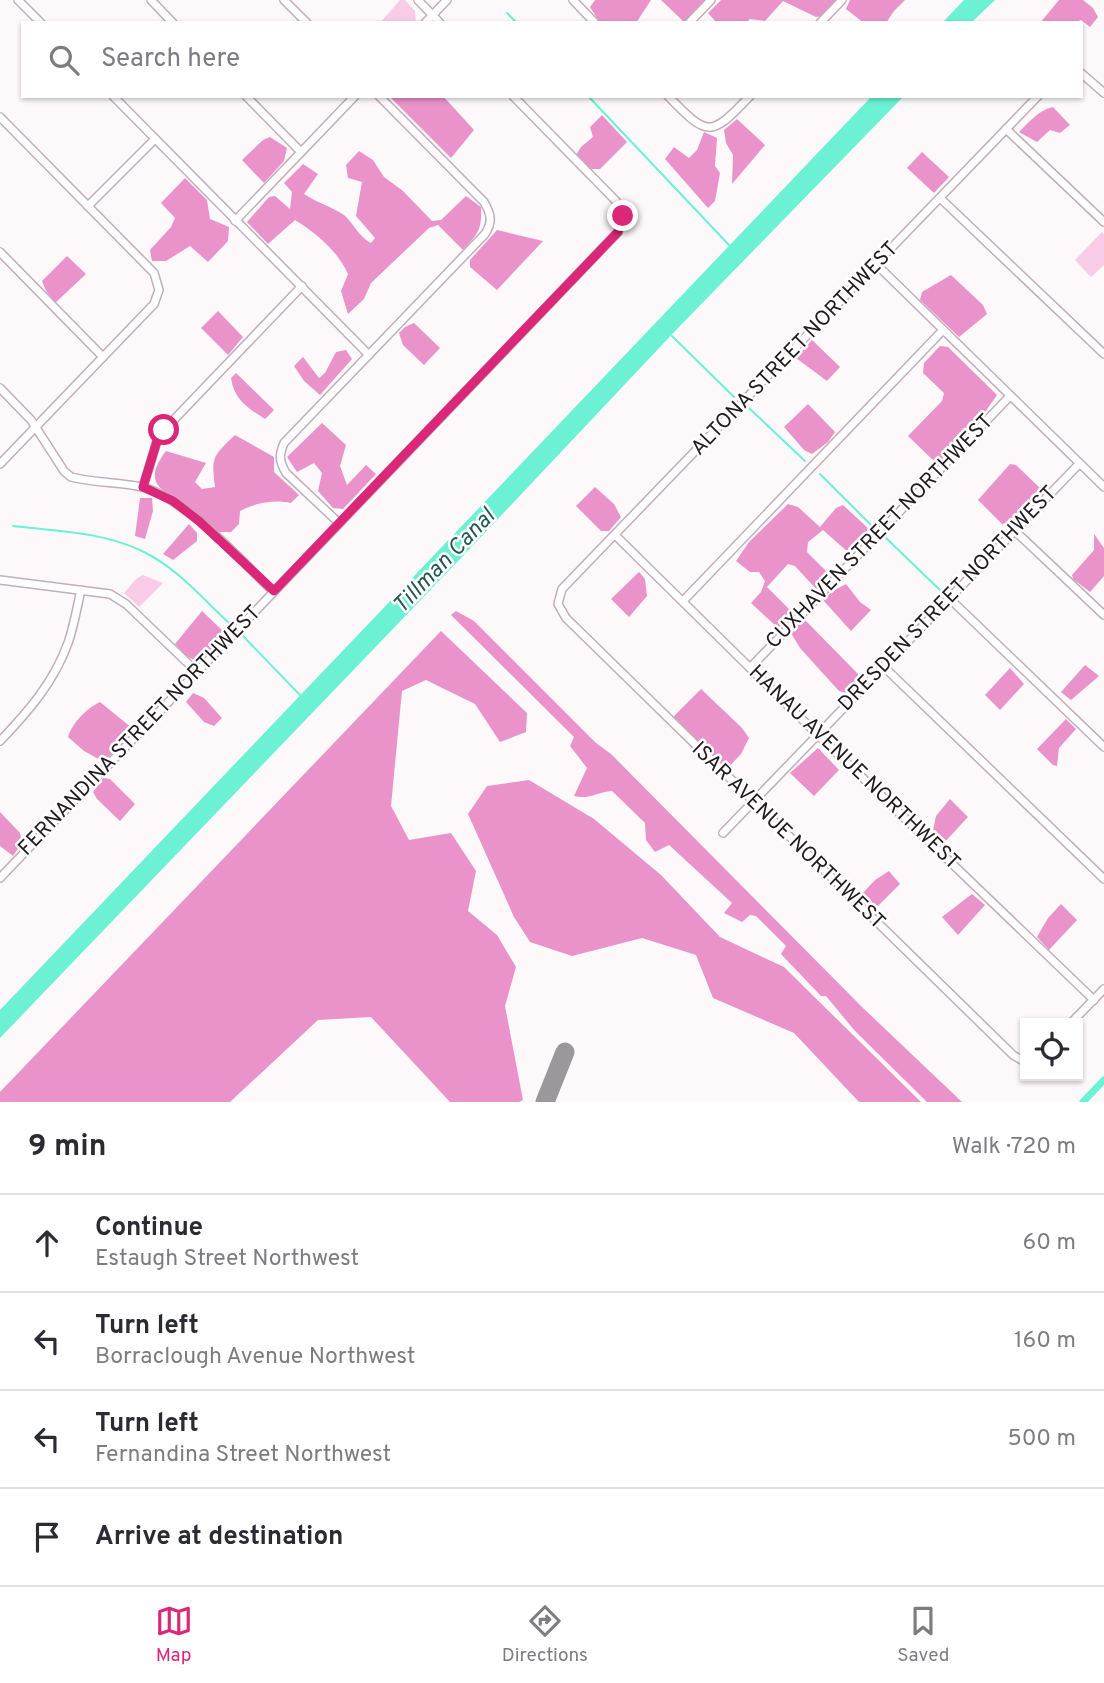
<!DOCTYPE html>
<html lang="en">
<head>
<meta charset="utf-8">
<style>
	body { margin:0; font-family:Overpass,sans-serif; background:#f2f2f3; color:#2b2b33 }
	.controls { position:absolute; right:21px; bottom:21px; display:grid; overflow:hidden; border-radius:0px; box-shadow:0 2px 5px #0004 }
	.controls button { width:63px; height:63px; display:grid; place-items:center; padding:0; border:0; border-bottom:2px solid #e1e1e2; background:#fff; color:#2b2b33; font:35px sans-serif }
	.stop { position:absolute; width:21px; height:21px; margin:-16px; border:5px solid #db2777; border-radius:50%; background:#fff }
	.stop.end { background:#db2777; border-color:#fff; box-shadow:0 2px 7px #0008 }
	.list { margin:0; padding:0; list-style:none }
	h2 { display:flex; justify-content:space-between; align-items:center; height:91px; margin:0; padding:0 28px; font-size:30px }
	h2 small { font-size:23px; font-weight:400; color:#7c7c81 }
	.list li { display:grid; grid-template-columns:46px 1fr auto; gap:21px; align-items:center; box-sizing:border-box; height:98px; padding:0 28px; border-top:2px solid #e1e1e2 }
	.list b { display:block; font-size:26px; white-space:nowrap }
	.list p { margin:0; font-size:23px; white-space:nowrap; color:#7c7c81 }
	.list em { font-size:23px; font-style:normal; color:#7c7c81 }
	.icon { flex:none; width:38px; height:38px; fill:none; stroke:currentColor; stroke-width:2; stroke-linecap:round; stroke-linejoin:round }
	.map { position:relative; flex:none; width:1104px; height:1102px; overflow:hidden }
	.search { position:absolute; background:#fff; box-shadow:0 2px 5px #0004; left:21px; right:21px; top:21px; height:77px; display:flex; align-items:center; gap:18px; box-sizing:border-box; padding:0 24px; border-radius:0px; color:#7c7c81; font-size:26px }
	.sheet { height:483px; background:#fff }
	nav { display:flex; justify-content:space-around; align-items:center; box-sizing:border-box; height:98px; border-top:2px solid #e1e1e2; background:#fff; font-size:19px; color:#7c7c81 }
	nav a { display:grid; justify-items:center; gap:4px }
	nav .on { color:#db2777 }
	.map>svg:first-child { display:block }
	.green { fill:#f8cce7 }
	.forest { fill:#e993ca }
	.water { fill:#6cf1d4 }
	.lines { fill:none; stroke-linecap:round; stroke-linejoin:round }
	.stream { stroke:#6cf1d4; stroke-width:2 }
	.canal { stroke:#6cf1d4; stroke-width:7 }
	.taxiway { stroke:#9c979a; stroke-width:19 }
	.street-casing { stroke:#c2aeba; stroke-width:10 }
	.street { stroke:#fff; stroke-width:7 }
	.route { stroke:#db2777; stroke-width:9 }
	.labels { text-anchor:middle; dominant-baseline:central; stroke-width:5; stroke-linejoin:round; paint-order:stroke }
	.street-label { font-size:21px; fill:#211a1e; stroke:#fff }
	.water-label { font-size:23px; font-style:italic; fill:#22594d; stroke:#fff }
</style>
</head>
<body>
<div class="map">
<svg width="1104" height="1102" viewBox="0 0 1104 1102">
	<rect width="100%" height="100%" fill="#fdf9fb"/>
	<g class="green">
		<polygon points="400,0 405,0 415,11 416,23 380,23"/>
		<polygon points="1102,232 1104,234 1104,265 1091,277 1075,260"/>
		<polygon points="143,575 163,583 139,607 124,593 136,579"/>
	</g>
	<g class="forest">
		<polygon points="595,0 651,0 636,23 600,23 590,7"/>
		<polygon points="661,0 705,0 684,22"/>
		<polygon points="721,0 836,0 836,1 823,16 816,17 783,1 765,21 750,19 746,23 717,23 708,13"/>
		<polygon points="850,0 905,0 894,11 886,23 864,23 846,9"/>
		<polygon points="1059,0 1083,0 1093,8 1098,17 1090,27 1081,20 1073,23 1040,23"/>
		<polygon points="389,96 443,96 474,130 451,158"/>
		<path d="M1053 107 1070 125 1060 133 1050 130 1037 142 1019 132C1029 122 1039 110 1053 107Z"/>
		<polygon points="602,115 627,142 600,169 590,169 576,155 581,147 593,137 590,127"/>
		<polygon points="737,119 765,145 732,184 733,155 726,143 724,130"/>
		<polygon points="704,132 717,138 715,166 720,173 715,201 708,208 665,159 674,147 689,158 697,150"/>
		<polygon points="270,137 287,148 284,161 264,183 242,160 263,140"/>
		<path d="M359 151 373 160 384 177 403 191 432 221 441 220 466 196 481 207C482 230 478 234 463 250L438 225 429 228 371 283 364 299 348 314 341 291 348 274C337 250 317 234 295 220L268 244 247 222 269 197 275 196 290 209 292 192 284 183 303 164 318 174 304 194C317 203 331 206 344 215 354 224 359 237 371 243L375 238 356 216 362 182 348 178 346 165Z"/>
		<polygon points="922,152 949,177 934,193 907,168"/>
		<polygon points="185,178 207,200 210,219 229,227 228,241 208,262 190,246 166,261 152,261 150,250 171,227 175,218 161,203"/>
		<polygon points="497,230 543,241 497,290 470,267 470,260"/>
		<polygon points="67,256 86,274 55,303 46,291 42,281"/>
		<polygon points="951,275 983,305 987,314 959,337 920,300 922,292"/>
		<polygon points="218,311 243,337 228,355 201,328"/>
		<polygon points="414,323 440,348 424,365 403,345 399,333 405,327"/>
		<polygon points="812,340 840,367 827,381 796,358"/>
		<polygon points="940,346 948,347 997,395 978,422 937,464 908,436 942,401 944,393 923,373 924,363"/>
		<polygon points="346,350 352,359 320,395 304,381 294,366 303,357 319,378 325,373 336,352"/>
		<path d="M236 373 274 410 265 419C248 408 234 400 231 378Z"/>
		<polygon points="808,404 835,432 828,442 812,454 804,450 784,427"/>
		<polygon points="322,423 346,445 340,466 347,485 366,465 376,474 343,509 333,508 318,491 322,473 314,463 297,472 287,457"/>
		<path d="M235 435 274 457V472L299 495 291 503C274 499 255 503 240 511L239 524 231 532H216C208 525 200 516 191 509 166 490 139 487 166 451L206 463 195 482 202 489 215 487C211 457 213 456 235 435Z"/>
		<polygon points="1010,464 1016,465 1041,489 1011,523 1002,524 978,500"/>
		<polygon points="595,487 614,504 621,517 609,531 601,531 576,506"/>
		<polygon points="140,498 152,498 153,511 145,539 135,536"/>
		<polygon points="788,504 798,507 820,527 836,508 843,505 870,530 857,549 849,553 823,530 808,542 807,552 831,576 817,590 795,566 788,564 767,587 793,613 778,628 751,603 761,592 765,581 759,572 750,572 736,561 749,542"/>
		<polygon points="189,524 197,533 197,541 173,560 163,554"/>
		<polygon points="1094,534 1104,548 1104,576 1090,592 1073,579 1072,575 1094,550"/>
		<polygon points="639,572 645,579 647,596 629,617 611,599"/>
		<polygon points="846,584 860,602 871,610 851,631 823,600 833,591"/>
		<polygon points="202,611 226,634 204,658 197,662 185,655 175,644"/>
		<path d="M456 611 474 621 596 743 611 754 863 1008 962 1102H927L855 1031 826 996H821L781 954 786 946 756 916 750 915 742 922 724 913 732 903 669 845 655 852 646 840 645 823 612 791C598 792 588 800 574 796L587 768 570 746 574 737 451 615Z"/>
		<polygon points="804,619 862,678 846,693 839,691 800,648 791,633"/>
		<polygon points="441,631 527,713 526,732 500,742 475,704 426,680 402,691 391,806 409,840 451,833 476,871 468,911 497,935 516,967 505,1006 523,1100 519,1102 450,1102 371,1017 318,1020 230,1102 0,1102 0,1092"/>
		<polygon points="1085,665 1099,676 1071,700 1061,692"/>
		<polygon points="1010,668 1024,684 1000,710 985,695"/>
		<polygon points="701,689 742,728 749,738 741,754 727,769 673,717"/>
		<polygon points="193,693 204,698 222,718 214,726 204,722 186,702"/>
		<path d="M100 702 132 728 126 739 104 762 84 751 68 737C72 723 87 708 100 702Z"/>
		<polygon points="1066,719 1076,729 1059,748 1057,766 1053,765 1037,749"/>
		<polygon points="818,748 839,770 814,796 790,773"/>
		<polygon points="103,778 110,779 135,804 120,821 97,799 93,792"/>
		<polygon points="529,780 594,819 661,875 720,937 784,967 921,1102 859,1102 794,1033 713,998 696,955 642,938 572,956 530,942 514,917 468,814 487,786"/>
		<polygon points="950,799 968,817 944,843 933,831 936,816"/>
		<polygon points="0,812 20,833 22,843 13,856 0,846"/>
		<polygon points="889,871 900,884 874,910 861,895 875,880"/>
		<polygon points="972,894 985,905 958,935 942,917"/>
		<polygon points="1061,904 1077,920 1049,950 1037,937 1048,918"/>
	</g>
	<g class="water">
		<polygon points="964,0 995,0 971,23 942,23"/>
		<polygon points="872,96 904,96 678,328 461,558 0,1038 0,1010"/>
	</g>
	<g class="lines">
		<g class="stream">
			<polyline points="507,13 517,23"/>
			<polyline points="588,96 729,245"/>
			<polyline points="672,336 734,397"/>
			<polyline points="749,408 805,461"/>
			<polyline points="820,474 872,526"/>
			<path d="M13 526C57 531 104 532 144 552 177 568 204 600 231 625"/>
			<polyline points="886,538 942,592"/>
			<polyline points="242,635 300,695"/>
		</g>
		<polyline class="canal" points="1083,1102 1104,1080"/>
		<polyline class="taxiway" points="545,1102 565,1052"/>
		<defs>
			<g id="street">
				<polyline points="18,0 41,23"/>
				<polyline points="151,0 173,23"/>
				<polyline points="284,0 307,23"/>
				<polyline points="418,0 440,23"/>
				<polyline points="573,0 595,23"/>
				<polyline points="425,23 447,0"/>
				<polyline points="689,23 711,0"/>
				<polyline points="820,23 842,0"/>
				<polyline points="1081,73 1104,93"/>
				<polyline points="113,96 369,355"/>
				<polyline points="246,96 301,152"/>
				<path d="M668 96C708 137 710 138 750 96"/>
				<polyline points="0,117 154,273 159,290 154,304 0,464"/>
				<polyline points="1006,129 1104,222"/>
				<polyline points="940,198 1104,354"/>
				<polyline points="88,206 155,139"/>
				<polyline points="235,221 355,96"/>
				<polyline points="0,252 103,357"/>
				<polyline points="877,265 1104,487"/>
				<path d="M0 388 31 420 64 471 71 477C94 483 119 482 142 487 186 498 240 560 273 591"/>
				<polyline points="143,487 157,441 164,430 302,286"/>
				<path d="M339 523 286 473C279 461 279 455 284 443L485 234C493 222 491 214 484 202L379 96"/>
				<polyline points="1015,531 1104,615"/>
				<polyline points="615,535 817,734 1094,1000"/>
				<polyline points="0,580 110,594 126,604 197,672"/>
				<polyline points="949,598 1104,747"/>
				<polyline points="684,600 943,330"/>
				<polyline points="883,666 1104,879"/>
				<polyline points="750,668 1010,396"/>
				<path d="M0 741C28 712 54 682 68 643 74 626 77 607 81 590"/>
				<polyline points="723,833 1079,464"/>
				<polyline points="0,878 618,232 623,216 616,201 513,96"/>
				<polyline points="1071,1023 1104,989"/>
				<polyline points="1025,1062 1013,1055 566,618 558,604 562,589 1038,96"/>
			</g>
		</defs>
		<use href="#street" class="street-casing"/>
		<use href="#street" class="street"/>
	</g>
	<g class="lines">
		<polyline class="route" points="164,430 157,441 143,487 173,501 199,521 274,591 618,232 623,216"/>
	</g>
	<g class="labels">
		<g class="street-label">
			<text transform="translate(795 349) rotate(-46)">ALTONA STREET NORTHWEST</text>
			<text transform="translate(880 532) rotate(-46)">CUXHAVEN STREET NORTHWEST</text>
			<text transform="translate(948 599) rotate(-46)">DRESDEN STREET NORTHWEST</text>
			<text transform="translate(140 731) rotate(-46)">FERNANDINA STREET NORTHWEST</text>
			<text transform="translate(854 768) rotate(44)">HANAU AVENUE NORTHWEST</text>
			<text transform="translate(788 836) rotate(44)">ISAR AVENUE NORTHWEST</text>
		</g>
		<g class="water-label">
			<text transform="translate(445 562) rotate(-46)">Tillman Canal</text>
		</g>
	</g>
</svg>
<div class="controls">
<button><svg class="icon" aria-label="locate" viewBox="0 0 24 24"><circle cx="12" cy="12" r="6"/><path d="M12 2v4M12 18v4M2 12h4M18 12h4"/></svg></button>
</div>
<div class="stop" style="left:164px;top:430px"></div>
<div class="stop end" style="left:623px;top:216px"></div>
<div class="search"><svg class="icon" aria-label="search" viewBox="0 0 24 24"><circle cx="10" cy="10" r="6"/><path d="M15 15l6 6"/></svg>Search here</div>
</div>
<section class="sheet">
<h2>9 min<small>Walk · 720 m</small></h2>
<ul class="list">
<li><svg class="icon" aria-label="ahead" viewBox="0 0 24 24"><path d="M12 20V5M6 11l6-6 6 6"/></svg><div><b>Continue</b><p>Estaugh Street Northwest</p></div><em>60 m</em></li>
<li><svg class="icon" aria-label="left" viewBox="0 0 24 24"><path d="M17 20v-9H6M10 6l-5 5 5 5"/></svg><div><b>Turn left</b><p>Borraclough Avenue Northwest</p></div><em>160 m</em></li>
<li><svg class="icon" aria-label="left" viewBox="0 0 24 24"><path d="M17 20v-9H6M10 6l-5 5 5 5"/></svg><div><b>Turn left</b><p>Fernandina Street Northwest</p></div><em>500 m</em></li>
<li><svg class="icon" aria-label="arrive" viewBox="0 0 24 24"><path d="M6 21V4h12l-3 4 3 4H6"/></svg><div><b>Arrive at destination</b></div></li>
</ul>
</section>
<nav>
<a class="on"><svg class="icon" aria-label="map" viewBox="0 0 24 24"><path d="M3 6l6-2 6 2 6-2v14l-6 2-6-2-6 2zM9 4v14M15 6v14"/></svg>Map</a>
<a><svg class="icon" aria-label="directions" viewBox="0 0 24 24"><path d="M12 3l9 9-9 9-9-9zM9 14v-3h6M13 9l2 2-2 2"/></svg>Directions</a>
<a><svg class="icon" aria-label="saved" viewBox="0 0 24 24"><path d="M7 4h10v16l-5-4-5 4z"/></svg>Saved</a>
</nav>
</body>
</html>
